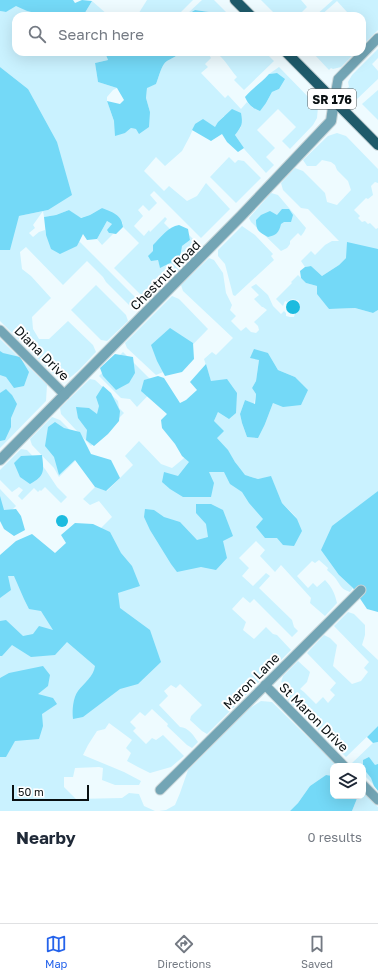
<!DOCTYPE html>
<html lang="en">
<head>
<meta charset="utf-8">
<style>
	body { margin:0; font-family:"Golos Text",sans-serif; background:#f6f6f7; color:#1f2937 }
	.controls { position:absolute; right:12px; bottom:12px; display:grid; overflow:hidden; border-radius:8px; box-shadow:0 4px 16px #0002 }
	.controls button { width:36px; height:36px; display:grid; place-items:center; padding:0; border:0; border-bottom:1px solid #e0e1e3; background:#fff; color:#1f2937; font:20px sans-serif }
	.scale { position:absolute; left:12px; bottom:10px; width:77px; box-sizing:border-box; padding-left:4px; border:2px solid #0a1113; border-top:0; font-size:11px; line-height:14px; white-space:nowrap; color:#0a1113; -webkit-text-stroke:3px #fff; paint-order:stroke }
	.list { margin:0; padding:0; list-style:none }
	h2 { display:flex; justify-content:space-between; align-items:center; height:52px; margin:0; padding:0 16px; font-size:17px }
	h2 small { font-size:13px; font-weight:400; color:#747a83 }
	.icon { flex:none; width:22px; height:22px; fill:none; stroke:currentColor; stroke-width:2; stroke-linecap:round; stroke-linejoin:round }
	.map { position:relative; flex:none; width:378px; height:811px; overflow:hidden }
	.search { position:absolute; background:#fff; box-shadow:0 4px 16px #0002; left:12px; right:12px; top:12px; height:44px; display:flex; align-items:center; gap:10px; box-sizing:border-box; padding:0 14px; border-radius:12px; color:#747a83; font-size:15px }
	.sheet { height:112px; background:#fff }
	nav { display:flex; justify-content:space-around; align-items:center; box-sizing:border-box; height:56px; border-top:1px solid #e0e1e3; background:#fff; font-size:11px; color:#747a83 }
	nav a { display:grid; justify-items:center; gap:2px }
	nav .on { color:#2563eb }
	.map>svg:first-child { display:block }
	.green { fill:#caf2ff; fill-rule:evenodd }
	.forest { fill:#74d9f7 }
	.water { fill:#1cbbdf }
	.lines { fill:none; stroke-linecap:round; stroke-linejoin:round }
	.minor-casing { stroke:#cad6d9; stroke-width:11 }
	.tertiary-casing { stroke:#cad6d9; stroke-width:12 }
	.primary-casing { stroke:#cad6d9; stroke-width:12 }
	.minor { stroke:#73a5b5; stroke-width:9 }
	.tertiary { stroke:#73a5b5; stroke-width:10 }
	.primary { stroke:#1f5a6a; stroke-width:10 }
	.labels { text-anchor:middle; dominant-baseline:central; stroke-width:4; stroke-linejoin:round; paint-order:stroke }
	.shield { fill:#fff; stroke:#54585a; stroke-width:1 }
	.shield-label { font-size:12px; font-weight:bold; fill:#0a1113 }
	.street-label { font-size:13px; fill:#0a1113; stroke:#fff }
</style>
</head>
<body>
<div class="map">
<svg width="378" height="811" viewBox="0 0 378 811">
	<rect width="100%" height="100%" fill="#eefbff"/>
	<g class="green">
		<polygon points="147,0 193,0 177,16 160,16 156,12 151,16 137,16"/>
		<polygon points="202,0 214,0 230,16 213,16 209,12 195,10 186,15"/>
		<polygon points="261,0 301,0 307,7 298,16 277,16"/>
		<polygon points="333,0 378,0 378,30 362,46 362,16 349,16 347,13 347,12 337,1 320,16 315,16"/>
		<polygon points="92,1 108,15 107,16 83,16"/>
		<path d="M16 5 27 11 39 14 41 16H16V52H102L106 55 108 60 95 63 98 82 117 88 113 90 107 97V101L114 121 125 133 131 128 136 129 150 112 146 98 147 87 156 84C159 77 161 65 167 61 172 58 177 56 181 52H213L209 55 211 58 205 64 208 67 201 73 225 98 228 95 241 109 247 102 253 108 266 103 272 92 279 89 277 73 269 74 279 67 318 107 317 118 313 125 290 149 282 141 296 127 278 109 257 130 275 148 266 157 274 165 266 173 245 150 235 135 241 127 224 116 218 122 215 128 195 124 190 136 182 151 165 166 156 157 144 171 164 191 169 186 187 201 197 196 206 183 230 209 201 238 154 191 150 195 157 203 149 211 143 205 138 210 143 216 134 226 144 236 149 230 150 232 165 217 167 219 164 223 170 229 153 245 160 267 182 246 190 240 189 235 197 243 199 250 149 300 143 297 114 268 139 243 123 227V223L102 208 90 215 80 218 69 210 56 215 44 217 43 211 33 225 35 228 29 233 33 237 39 232 45 230 46 235 77 246 79 241 139 301 142 307 138 311 132 308 106 282 103 277 87 261 63 285 26 247 20 252 22 269 31 276 51 298 32 317 33 329 39 339H49L68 321 93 345 96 352C90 358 74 377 67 379 62 380 56 376 52 373L0 321V235L19 216 48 210 28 89 0 67V11L6 12Z"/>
		<polygon points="378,49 378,58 372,64 378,71 378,79 357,99 347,88 349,87 348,82 352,75"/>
		<path d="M215 52H265L274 61 244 90 234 80 237 77C229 68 225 59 215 52Z"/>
		<polygon points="316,52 356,52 341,67 333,69 331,68 329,70 314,54"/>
		<polygon points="378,90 378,120 362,104"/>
		<polygon points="337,133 346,136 378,169 378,183 375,182 371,186 373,195 368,199 366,198 354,210 360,216 358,218 362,222 365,221 368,224 370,223 376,229 378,228 378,263 346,258 339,265 322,276 311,266 305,267 301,261 311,251 315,255 325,245 332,241 339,241 308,209 301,208 283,190 281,183 295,168 303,171 325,193 327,202 337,205 351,190 348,181 337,170 335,165 331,162 322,160 316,166 307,166 303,160 328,136"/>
		<polygon points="229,157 235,163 238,160 244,161 261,178 236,203 210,177"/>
		<polygon points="271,193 278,195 306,228 304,232 301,236 298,233 290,241 290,244 287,248 281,251 251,222 249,218"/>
		<polygon points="107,221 112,224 109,233 113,234 102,245 97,239"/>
		<polygon points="242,226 255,235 273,254 271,256 274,260 235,296 233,295 225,264 218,256 218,250"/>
		<path d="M209 258 214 260 223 273 226 293 232 305 230 310 236 316 231 321 241 331 246 327 251 332 256 333 259 330 258 326 254 322 267 310 263 307H262L254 299 259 295 251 287 256 284 268 295 273 306 281 314 284 311 286 313V316L290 317H294L295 313 299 311 300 306 299 301C294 299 291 298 287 302L285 301 283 306 276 299 292 283 291 282 298 275 306 283 317 286 329 309 355 308 373 313 378 310V491L357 508 339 575 353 588 350 592C341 589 341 586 336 579 334 576 330 573 327 570L328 568 319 560 315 563 312 561 297 576 308 588 313 583 317 587 325 580C332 587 335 594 337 603L325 616 310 603 311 598 281 565 275 572 260 556 265 550 256 541 239 558 249 568 242 576 253 586 266 573 270 576 259 588 292 620 294 627 298 631 292 637 254 599 250 603 243 597 232 609 246 622 243 630 254 639 266 627 273 634 277 635 291 650 207 734 202 731 190 720 191 716 202 705 180 684 176 688 171 685 164 691 168 696 159 705 180 727C188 727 194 736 198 742L192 748 187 745 167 726 168 724 152 709 145 716 140 712 130 722 136 728 133 731 146 744 152 738 156 740 163 735 184 756 171 767 150 773 138 767 127 761 131 753 126 748 132 740 109 723 105 729 97 731 88 745 83 755 124 772 141 781 139 785H115L102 780 103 768 99 767 75 768 73 777H64V787L76 799 122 798 129 793 139 794 144 806 155 811H0V565L116 613 94 535 112 517 99 501 90 505 83 499 95 487 107 491 133 465 125 456 139 441 161 464 172 468 183 459 206 434 237 465 228 451 217 438 214 421 218 412 211 381 204 359 212 352 216 355 233 338 183 291 181 285ZM268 353 278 370 295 377 273 403 265 424 247 437 242 423 240 414 245 400 254 404 256 394 252 388 256 381 259 360ZM248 476 258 479 271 477 282 503 297 518Z"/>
		<polygon points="96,285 126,315 128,321 107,341 101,340 71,310"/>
		<polygon points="172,296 179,299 208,329 168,370 156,375 127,348 125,343"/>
		<polygon points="0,339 47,385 46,401 0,448"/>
		<polygon points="123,352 157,386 137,407 130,399 121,398 99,376"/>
		<polygon points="90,379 95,380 118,401 119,408 124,413 91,446 61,414 60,408"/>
		<polygon points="52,417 60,420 88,448 59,477 54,468 32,445 30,439"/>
		<polygon points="21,449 27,450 45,469 57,487 67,497 61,503 45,487 41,491 40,490 38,492 34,488 22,500 18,496 23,490 19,487 12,492 0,480 0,470"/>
		<polygon points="0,489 16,506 0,522"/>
		<polygon points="348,612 354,614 365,625 365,635 362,645 378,660 378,726 346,757 283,695 281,687 286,685 281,682 283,676 298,661 310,672 307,682 300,689 304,692 316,704 323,697 328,703 335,695 330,690 336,683 307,653 324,635 330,638 337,645 333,666 352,684 361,681 368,672 364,668 369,662 334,626"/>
		<polygon points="261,701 272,702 337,766 333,766 333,776 326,775 310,786 298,803 290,811 159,811 166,810 175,805 180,793 188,770 250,708"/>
		<polygon points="378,742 378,789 363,774 363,766 355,766 352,763 373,743"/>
		<polygon points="363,792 378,807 378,811 352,811 358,796 363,796"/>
	</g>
	<g class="forest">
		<polygon points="0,0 73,0 75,3 82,0 92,1 83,16 41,16 39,14 27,11 16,6 6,12 0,11"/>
		<polygon points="195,10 209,12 213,16 185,16"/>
		<path d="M102 52H181C177 56 172 58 167 61 161 65 159 77 156 84L147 88 146 98 150 112 149 127 139 134 136 129 131 128 125 133 115 136 114 121 107 101 120 104 124 100 117 88 98 82 95 63 108 60 106 55Z"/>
		<polygon points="0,67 28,89 57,142 72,195 48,210 19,216 10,250 0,250"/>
		<path d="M277 73 285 79 279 89 272 92 266 103 260 111C252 108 248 104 245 97 253 88 262 82 269 74Z"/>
		<path d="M232 109 241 113C243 124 242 126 235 135L244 148 238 152 227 142 222 134 211 141 192 130 195 124 203 119 215 127 218 122Z"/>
		<path d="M102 208C112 212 122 215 123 227L116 234 109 233 107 230 112 224 107 221 97 239 87 240 83 234 77 246 60 254 51 249 46 235 44 217 56 215 69 210 81 218 90 215Z"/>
		<path d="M282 209H289L293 215 291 222H284L281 224C279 233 276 235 268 237 259 232 256 231 256 220L261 215 270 211 277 215Z"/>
		<path d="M179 225 188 229 190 240 182 246 180 258 160 268 158 260 151 261 148 256 153 251V245C161 237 168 227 179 225Z"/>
		<polygon points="347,242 378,249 378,310 373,313 355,308 329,309 317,294 317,286 306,283 301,278 300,271 305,267 311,266 322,276 339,265 346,258"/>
		<polygon points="170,328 193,343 194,359 182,372 165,376 157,361 151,345"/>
		<polygon points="254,349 268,353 278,370 295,377 308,390 301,405 283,407 273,403 265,424 258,438 247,437 242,423 240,414 245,400 255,404 256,394 252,388 256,381 259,360 250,358"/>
		<polygon points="0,351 3,353 20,357 29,372 24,386 14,388 6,377 0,375"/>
		<polygon points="115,354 133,357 135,373 129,383 116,390 103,376 100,368"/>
		<polygon points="206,364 211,381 227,379 237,393 236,413 229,419 218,412 214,421 224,431 217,438 228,450 235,462 245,475 258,479 271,476 282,503 297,519 302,531 294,546 283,545 277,538 265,538 256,527 263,519 249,503 242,492 230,484 224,472 209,472 214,483 211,497 183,497 170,489 162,482 164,472 178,476 189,462 182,456 175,444 162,428 161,420 167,414 141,391 144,380 158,376 164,378 180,403 186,400 197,390 190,382"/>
		<polygon points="103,386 111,393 120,411 119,421 108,434 94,446 86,440 87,430 78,418 76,407 89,408 97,414 99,406 96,397"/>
		<polygon points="6,389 12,395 17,404 11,418 11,427 5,440 0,441 0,393"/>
		<polygon points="55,422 64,428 80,432 91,454 111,460 120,478 106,491 95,487 75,460 59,475 54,457 45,446 48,427"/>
		<path d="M42 455C44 471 45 476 30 484L20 477 14 463 21 456Z"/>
		<polygon points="378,491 378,612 367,609 353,588 339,575 321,550 332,526"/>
		<polygon points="0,496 4,510 16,509 21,516 25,530 14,536 4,529 0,521"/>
		<polygon points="196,504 211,504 223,510 233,536 223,541 227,558 216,570 201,567 177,572 171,564 150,530 144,517 145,509 154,510 164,517 180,522 197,540 208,537 206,524 196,513"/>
		<path d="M75 523 93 524 110 532 121 553 132 566 140 586 118 593 120 608 150 630 161 662 138 684 120 689 83 717 73 719C72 710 73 698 78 691 84 683 94 676 95 666L67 642 55 655 31 657 12 645 2 656H0V621L6 620 23 636 33 634 39 626 53 630 41 611 29 609 24 599 14 576H8L11 590 0 598V555L16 541 32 534 55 553 66 543 61 535Z"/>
		<polygon points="43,666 50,675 48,686 38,694 53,698 57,704 42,714 43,726 39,739 15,741 6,757 0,757 0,678 9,673"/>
		<polygon points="378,726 378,742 373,743 367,737"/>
		<polygon points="369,757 375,765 378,764 378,791 374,786 371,778 363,768 363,760"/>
		<polygon points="326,775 333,776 333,796 358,796 352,811 290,811 298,803 310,786"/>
	</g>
	<g class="water">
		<circle cx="293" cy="307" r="7"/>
		<circle cx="62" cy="521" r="6"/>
	</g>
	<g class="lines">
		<defs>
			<g id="minor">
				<polyline points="334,101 338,79 378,38"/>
				<polyline points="0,330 65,395"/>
				<polyline points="265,685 344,766"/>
				<polyline points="363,785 378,800"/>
				<polyline points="160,790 361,590"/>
			</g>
			<polyline id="tertiary" points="0,460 241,216 331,121 334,101"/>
			<g id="primary">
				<polyline points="235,0 251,16"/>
				<polyline points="286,52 378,145"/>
			</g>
		</defs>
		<use href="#minor" class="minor-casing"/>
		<use href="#tertiary" class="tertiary-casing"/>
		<use href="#primary" class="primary-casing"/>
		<use href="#minor" class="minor"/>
		<use href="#tertiary" class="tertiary"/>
		<use href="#primary" class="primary"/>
	</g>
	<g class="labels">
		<rect class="shield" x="308" y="89" width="48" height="20" rx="3"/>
		<g class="shield-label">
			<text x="332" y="99">SR 176</text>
		</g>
		<g class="street-label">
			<text transform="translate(165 275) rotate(-45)">Chestnut Road</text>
			<text transform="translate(42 353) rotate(45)">Diana Drive</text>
			<text transform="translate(251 681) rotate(-45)">Maron Lane</text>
			<text transform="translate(314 717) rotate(45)">St Maron Drive</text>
		</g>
	</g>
</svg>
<div class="controls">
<button><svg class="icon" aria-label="layers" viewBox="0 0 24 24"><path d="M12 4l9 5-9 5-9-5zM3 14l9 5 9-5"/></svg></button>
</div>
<div class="scale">50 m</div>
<div class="search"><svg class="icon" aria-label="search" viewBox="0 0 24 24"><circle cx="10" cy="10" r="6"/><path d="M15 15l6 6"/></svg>Search here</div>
</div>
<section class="sheet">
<h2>Nearby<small>0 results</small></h2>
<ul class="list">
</ul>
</section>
<nav>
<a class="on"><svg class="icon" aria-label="map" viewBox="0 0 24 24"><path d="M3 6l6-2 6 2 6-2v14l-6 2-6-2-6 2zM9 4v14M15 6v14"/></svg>Map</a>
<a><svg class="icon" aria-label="directions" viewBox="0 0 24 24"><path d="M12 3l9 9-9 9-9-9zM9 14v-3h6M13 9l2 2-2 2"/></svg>Directions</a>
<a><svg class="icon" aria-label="saved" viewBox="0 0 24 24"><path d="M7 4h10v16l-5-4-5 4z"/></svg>Saved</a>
</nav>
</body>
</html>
